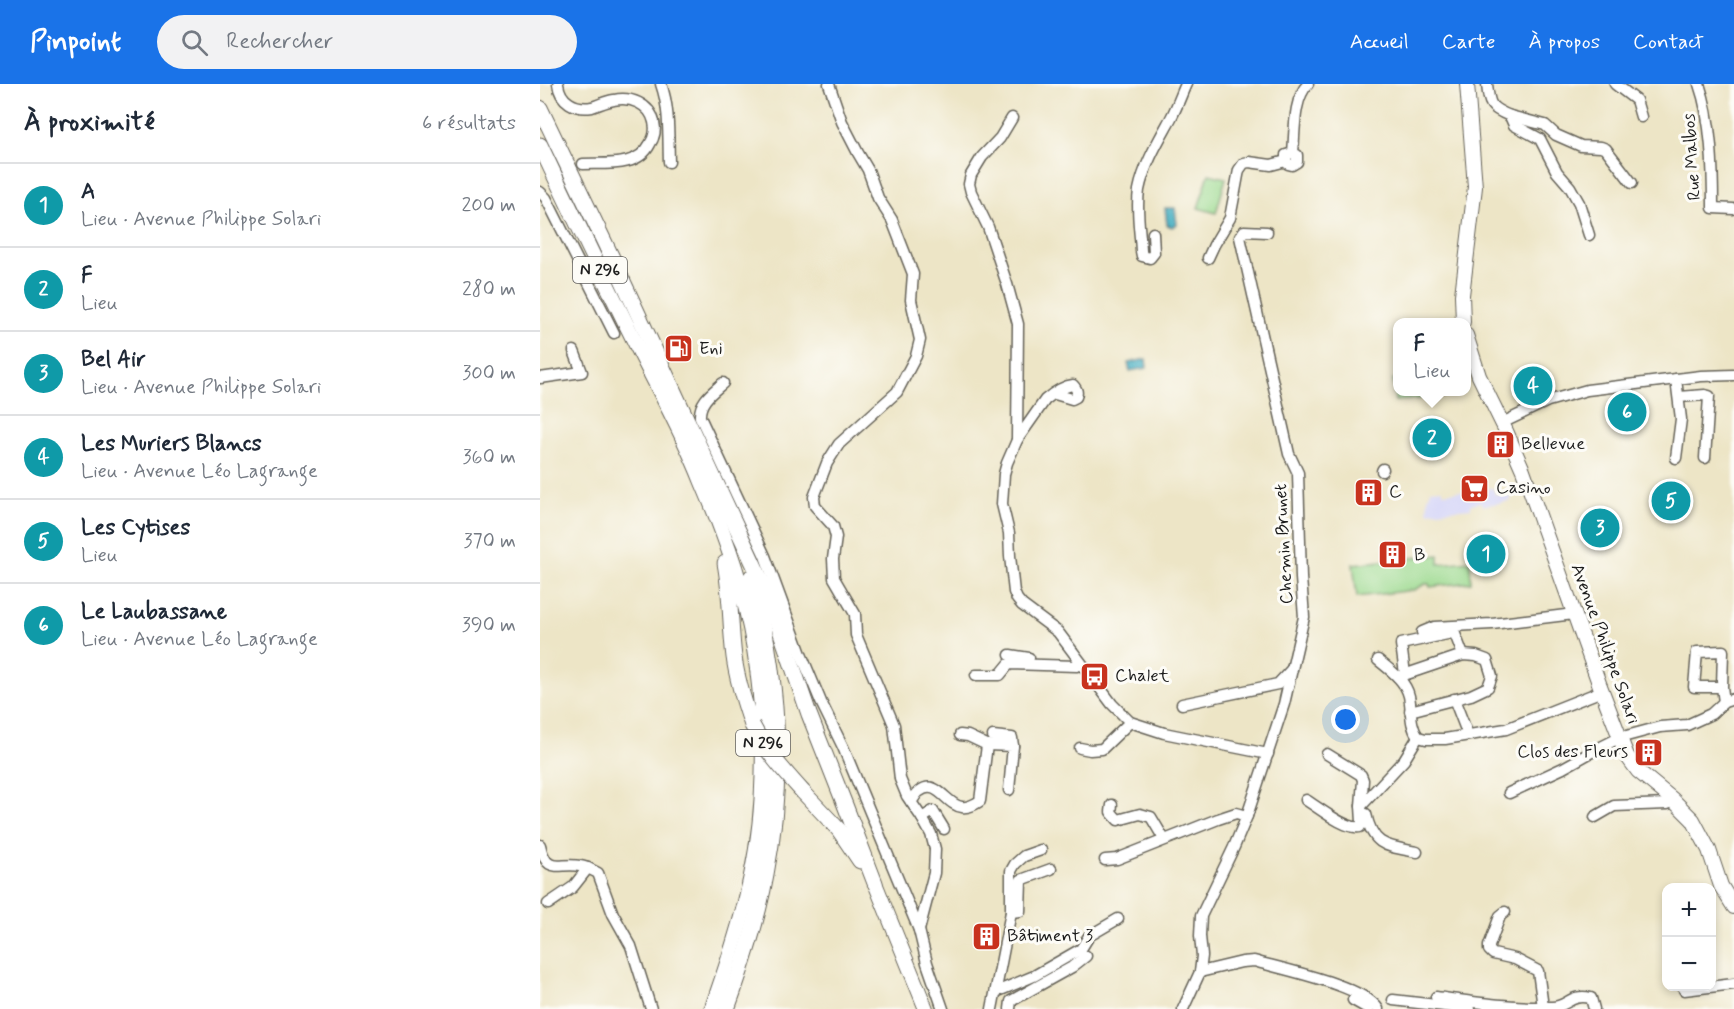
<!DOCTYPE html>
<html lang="fr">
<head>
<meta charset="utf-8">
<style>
	body { margin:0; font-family:Mynerve,sans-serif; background:#f2f2f3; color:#1f2937 }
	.controls { position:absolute; right:18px; bottom:18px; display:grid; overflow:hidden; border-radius:12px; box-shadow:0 3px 9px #0003 }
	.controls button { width:54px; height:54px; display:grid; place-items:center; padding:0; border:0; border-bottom:2px solid #e0e1e3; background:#fff; color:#1f2937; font:30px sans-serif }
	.you { position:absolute; left:806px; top:636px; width:21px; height:21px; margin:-15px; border:4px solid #fff; border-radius:50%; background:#1a73e8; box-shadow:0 0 0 9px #1a73e833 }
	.badge { display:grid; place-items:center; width:39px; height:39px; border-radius:50%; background:#1a73e8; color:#fff; font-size:20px; font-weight:700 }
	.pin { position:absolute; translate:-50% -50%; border:3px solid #fff; box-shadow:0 2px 6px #0006 }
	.popup { position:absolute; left:853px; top:234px; width:78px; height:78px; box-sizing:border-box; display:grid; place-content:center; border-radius:12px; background:#fff; filter:drop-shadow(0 2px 4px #0005); font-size:20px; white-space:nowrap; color:#747a83 }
	.popup b { font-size:22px; color:#1f2937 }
	.popup::after { content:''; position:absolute; left:50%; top:100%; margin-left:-12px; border:12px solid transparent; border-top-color:#fff }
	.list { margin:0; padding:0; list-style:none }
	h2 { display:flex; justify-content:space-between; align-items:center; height:78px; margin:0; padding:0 24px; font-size:26px }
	h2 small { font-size:20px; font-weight:400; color:#747a83 }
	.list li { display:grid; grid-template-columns:39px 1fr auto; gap:18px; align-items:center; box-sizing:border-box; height:84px; padding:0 24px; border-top:2px solid #e0e1e3 }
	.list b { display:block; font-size:22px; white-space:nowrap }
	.list p { margin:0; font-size:20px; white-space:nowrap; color:#747a83 }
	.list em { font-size:20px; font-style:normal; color:#747a83 }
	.icon { flex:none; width:33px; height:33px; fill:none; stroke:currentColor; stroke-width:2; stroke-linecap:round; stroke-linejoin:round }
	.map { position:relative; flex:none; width:1194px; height:925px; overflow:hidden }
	header { display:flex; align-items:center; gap:36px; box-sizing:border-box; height:84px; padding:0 30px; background:#1a73e8; color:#fff }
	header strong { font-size:28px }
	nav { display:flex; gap:33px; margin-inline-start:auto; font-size:21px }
	.search { width:420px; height:54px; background:#f2f2f3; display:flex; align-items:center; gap:15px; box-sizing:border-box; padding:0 21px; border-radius:33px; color:#747a83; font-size:22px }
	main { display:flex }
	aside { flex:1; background:#fff }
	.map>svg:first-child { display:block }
	.built { fill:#d7d7f8 }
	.green { fill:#9bd98e; stroke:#5c7a55; stroke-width:1.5 }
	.water { fill:#41acc0; stroke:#2e646e; stroke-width:1.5 }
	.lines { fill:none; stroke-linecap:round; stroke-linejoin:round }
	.minor-casing { stroke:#656258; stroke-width:13 }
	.major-casing { stroke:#656258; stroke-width:16 }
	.highway-casing { stroke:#656258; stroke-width:17 }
	.minor { stroke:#fff; stroke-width:10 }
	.major { stroke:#fff; stroke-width:14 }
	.highway { stroke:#fff; stroke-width:15 }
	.highway-bridge-casing { stroke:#656258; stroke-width:17; stroke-linecap:butt }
	.highway-bridge { stroke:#fff; stroke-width:15 }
	.labels { text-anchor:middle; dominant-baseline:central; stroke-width:6; stroke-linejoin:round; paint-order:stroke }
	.shield { fill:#fdfcf7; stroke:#605f5e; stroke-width:1.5 }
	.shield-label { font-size:16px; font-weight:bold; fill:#1c1c1c }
	.street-label { font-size:18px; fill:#1c1c1c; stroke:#fdfcf7 }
	.poi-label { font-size:18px; fill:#1c1c1c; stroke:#fdfcf7; text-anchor:start }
</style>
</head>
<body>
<header>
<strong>Pinpoint</strong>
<div class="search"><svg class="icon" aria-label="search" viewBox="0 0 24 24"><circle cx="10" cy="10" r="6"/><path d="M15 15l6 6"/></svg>Rechercher</div>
<nav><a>Accueil</a><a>Carte</a><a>À propos</a><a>Contact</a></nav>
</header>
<main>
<aside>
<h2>À proximité<small>6 résultats</small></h2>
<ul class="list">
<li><span class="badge" style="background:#0f9aa8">1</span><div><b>A</b><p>Lieu · Avenue Philippe Solari</p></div><em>200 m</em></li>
<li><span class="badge" style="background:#0f9aa8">2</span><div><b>F</b><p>Lieu</p></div><em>280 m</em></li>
<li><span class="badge" style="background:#0f9aa8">3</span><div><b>Bel Air</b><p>Lieu · Avenue Philippe Solari</p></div><em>300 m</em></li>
<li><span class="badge" style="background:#0f9aa8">4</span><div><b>Les Muriers Blancs</b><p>Lieu · Avenue Léo Lagrange</p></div><em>360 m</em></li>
<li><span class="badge" style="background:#0f9aa8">5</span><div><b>Les Cytises</b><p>Lieu</p></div><em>370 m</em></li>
<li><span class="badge" style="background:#0f9aa8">6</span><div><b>Le Laubassane</b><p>Lieu · Avenue Léo Lagrange</p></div><em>390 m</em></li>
</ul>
</aside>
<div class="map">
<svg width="1194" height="925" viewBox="0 0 1194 925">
	<rect width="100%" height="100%" fill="#fdfcf7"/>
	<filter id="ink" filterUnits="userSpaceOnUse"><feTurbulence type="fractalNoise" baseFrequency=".0167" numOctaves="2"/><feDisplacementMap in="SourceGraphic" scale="12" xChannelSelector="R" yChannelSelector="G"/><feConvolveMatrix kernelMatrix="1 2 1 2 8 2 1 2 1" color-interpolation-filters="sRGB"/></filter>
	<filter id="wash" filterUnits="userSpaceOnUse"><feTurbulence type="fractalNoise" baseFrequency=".008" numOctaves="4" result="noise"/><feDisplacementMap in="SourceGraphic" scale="24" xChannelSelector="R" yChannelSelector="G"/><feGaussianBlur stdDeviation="1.35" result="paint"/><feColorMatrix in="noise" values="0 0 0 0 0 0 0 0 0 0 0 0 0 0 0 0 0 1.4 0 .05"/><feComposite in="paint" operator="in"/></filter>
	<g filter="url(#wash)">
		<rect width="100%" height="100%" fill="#ede5c6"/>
		<polygon class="built" points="953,404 955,411 982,404 983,408 970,412 971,417 942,422 941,418 931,420 931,424 887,428 888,413 891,406 903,405 903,409"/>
		<g class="green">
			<polygon points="669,90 686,94 676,129 658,124"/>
			<polygon points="857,294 858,308 905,308 905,312 855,317 853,295"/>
			<polygon points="899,471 899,480 930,477 931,498 890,503 889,500 885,500 874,506 817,513 813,480"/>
		</g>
		<g class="water">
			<polygon points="625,124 635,124 637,140 632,143 627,141"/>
			<polygon points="606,275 607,284 590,287 588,279"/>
		</g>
	</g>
	<g filter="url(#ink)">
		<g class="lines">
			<defs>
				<g id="minor">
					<path d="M18 0C20 17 35 26 52 23 59 21 66 17 74 16 90 12 110 20 114 38 116 46 114 54 110 60 98 84 66 79 43 80"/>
					<path d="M121 0C130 25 128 52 129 78"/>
					<polyline points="289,0 302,38 318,69 328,86 338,114 352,136 373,190 371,216 380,256 376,272 357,308 299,360 287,379 274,413 275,422 293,442 296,453 293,475 294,494 315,530 316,551 354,641 360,695 367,712 382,734 391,750 395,765 394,789 379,846 387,879 403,925"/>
					<path d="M947 0C949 21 950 24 970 32L974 41 1000 55 1017 88 1030 103 1039 119 1049 151"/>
					<polyline points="1075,0 1096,16 1101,33"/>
					<path d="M1159 0C1172 37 1173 85 1173 124L1193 125"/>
					<polyline points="970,32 1005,41 1016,51 1041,62 1061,63 1066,65 1092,99"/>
					<polyline points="472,34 460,54 442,73 431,91 429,100 431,108 448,143 467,200 478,240 477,356"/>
					<path d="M753 69 746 71V77L748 80 752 81 757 78V71L753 69C755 48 753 15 768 0"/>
					<polyline points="0,108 6,114 74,249"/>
					<path d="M613 149 614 169 610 174 602 172 601 167C600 147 596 126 599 106 604 81 619 56 631 34 637 23 641 11 646 0"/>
					<polyline points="668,174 674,161 690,134 699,86 704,79 709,78 731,81 746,77"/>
					<polyline points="0,294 42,288 34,267"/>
					<path d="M183 299C173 308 159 317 160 333L225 472 261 570 281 618 303 663 379 846"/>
					<path d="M515 310 532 315 536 313C538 308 537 305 533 301 524 302 512 310 505 316L477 356 467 379 464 390 462 420 469 449 470 472 474 508 477 515 482 521 518 548 572 620 590 638 624 649 728 670"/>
					<polyline points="1139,313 1165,311 1169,312 1165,374"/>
					<polyline points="962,339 1008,317 1047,306 1161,292 1194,291"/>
					<polyline points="1136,374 1141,335 1136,295"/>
					<polyline points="842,387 843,385"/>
					<polyline points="882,548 894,543 952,540 1034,530"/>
					<polyline points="470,571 489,574"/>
					<polyline points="865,590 861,560 912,549 915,550 923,571"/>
					<polyline points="436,591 460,591 469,580 537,582 540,578"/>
					<polyline points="858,593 923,571 936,572 947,576 952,592 948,603 931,611 870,627"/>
					<polyline points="1182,603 1154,603 1157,568 1183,567 1182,603 1184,618"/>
					<polyline points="914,615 928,651"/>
					<polyline points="642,620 738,600 752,585"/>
					<polyline points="453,652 472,654 473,662"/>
					<polyline points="878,653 886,655 905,655 966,645 1062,607"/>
					<polyline points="447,661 473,662 469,706"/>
					<polyline points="540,664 550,666 562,665 590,638"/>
					<polyline points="969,709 1023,684 1057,665 1079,654 1120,643 1147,641 1171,630 1184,618 1194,615"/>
					<path d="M766 716C779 724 806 746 820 743L822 738 821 722 823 696 821 691 787 670"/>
					<path d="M371 718C374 715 376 709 380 707 397 694 407 722 422 723 429 724 435 720 440 717L447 661 428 652 420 651"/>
					<polyline points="572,721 571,728 578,736 600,730 611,733 624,755"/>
					<path d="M821 722 864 676 878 653C869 640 872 626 869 612 865 596 850 586 838 576"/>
					<path d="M826 730C833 763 847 762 877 768"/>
					<polyline points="1055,733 1074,722 1128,720 1132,715"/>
					<polyline points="382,734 393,727 404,745"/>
					<path d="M0 761C7 792 19 778 40 782 47 783 52 786 58 789L73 830 91 862 111 925"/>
					<polyline points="565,776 577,775 678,735 696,729 707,732"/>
					<polyline points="8,820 33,803 48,784"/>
					<polyline points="471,828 480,827 481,796 511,785"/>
					<polyline points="965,828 960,832 949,862 949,866 953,870 975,875 998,887 1003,923"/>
					<path d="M660 888 702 878 714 877C742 885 824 902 838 925"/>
					<polyline points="1144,902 1144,906 1194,900"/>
					<polyline points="456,908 494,892 541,865 549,852 578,835"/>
					<path d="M896 913C935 918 973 924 1012 923 1027 923 1031 909 1051 914L1054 925"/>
					<polyline points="813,916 829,925"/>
					<polyline points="853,916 930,925"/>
					<polyline points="452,925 471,828 471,787 475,780 484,772 501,766"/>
					<polyline points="470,925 471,917 532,883 546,872"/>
					<polyline points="643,925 660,888 662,872 660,852 661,832 694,763 707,732 744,620 764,533 761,494 758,389 749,370 700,153 704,147 727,148"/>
				</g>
				<g id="major">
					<polyline points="923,238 922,211 935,103 927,0"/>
					<polyline points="926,251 939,292 966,347 983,386 1060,602 1087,672 1098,687 1132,715 1153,736 1169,766 1181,802 1194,823"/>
					<polyline points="335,799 386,925"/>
				</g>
				<g id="highway">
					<polyline points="0,24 74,178 228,511 269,630 305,721 335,799"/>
					<path d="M0 61C32 129 65 197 98 264 120 308 144 351 162 397 177 432 191 468 201 505 220 572 226 646 222 715 218 788 196 857 172 925"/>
					<path d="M185 479C191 510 190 541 194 573 197 596 204 618 212 641"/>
					<polyline points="263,708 299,746 320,777"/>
					<path d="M187 925C203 881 218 836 226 790 245 695 239 585 211 493"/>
				</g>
			</defs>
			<use href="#minor" class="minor-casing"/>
			<use href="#major" class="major-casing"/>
			<use href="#highway" class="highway-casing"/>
			<use href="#minor" class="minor"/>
			<use href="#major" class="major"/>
			<use href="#highway" class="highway"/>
			<defs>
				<path id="highway-bridge" d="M212 641C225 666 244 687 263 708"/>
			</defs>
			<use href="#highway-bridge" class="highway-bridge-casing"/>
			<use href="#highway-bridge" class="highway-bridge"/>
		</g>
	</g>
	<defs>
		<symbol id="fuel-square" viewBox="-11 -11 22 22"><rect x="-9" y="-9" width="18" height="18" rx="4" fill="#c8321e" stroke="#fdfcf7"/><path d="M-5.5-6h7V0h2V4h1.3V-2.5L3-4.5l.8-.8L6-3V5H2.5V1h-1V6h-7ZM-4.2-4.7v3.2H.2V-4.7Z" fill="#fff"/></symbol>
		<symbol id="building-square" viewBox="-11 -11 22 22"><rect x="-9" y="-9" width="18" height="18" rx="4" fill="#c8321e" stroke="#fdfcf7"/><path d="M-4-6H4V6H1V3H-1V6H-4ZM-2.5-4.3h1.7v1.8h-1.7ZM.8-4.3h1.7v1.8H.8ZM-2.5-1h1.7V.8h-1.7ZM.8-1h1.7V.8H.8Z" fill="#fff"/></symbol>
		<symbol id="supermarket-square" viewBox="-11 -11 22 22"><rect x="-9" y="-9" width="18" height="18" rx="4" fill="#c8321e" stroke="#fdfcf7"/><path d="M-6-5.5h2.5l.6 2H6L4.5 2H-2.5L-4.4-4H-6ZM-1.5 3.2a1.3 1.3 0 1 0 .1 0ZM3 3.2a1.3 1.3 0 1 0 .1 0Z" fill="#fff"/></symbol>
		<symbol id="bus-square" viewBox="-11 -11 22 22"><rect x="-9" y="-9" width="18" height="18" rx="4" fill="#c8321e" stroke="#fdfcf7"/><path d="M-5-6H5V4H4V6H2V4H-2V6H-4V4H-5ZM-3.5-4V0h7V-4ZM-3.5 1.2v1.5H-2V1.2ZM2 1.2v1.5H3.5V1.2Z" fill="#fff"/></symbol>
	</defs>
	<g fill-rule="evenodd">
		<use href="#fuel-square" x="122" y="248" width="33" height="33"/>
		<use href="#building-square" x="944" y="344" width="33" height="33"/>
		<use href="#supermarket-square" x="918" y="388" width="33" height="33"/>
		<use href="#building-square" x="812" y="392" width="33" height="33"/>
		<use href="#building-square" x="836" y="454" width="33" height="33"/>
		<use href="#bus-square" x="538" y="576" width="33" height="33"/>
		<use href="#building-square" x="1092" y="652" width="33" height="33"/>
		<use href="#building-square" x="430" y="836" width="33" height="33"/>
	</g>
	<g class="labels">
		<g class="shield">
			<rect x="33" y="173" width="54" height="26" rx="4.5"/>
			<rect x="196" y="646" width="54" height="26" rx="4.5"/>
		</g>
		<g class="shield-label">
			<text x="60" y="186">N 296</text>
			<text x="223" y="659">N 296</text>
		</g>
		<g class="street-label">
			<text transform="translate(1152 73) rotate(-94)">Rue Malbos</text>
			<text transform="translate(744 460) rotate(-93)">Chemin Brunet</text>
			<text transform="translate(1065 560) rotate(70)">Avenue Philippe Solari</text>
		</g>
		<g class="poi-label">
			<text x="159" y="265">Eni</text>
			<text x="981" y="360">Bellevue</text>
			<text x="956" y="404">Casino</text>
			<text x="849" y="408">C</text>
			<text x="874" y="471">B</text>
			<text x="575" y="592">Chalet</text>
			<text x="1088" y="668" text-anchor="end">Clos des Fleurs</text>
			<text x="467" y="852">Bâtiment 3</text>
		</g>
	</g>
</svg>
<div class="controls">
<button>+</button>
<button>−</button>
</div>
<div class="you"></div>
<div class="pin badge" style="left:946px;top:470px;background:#0f9aa8">1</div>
<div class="pin badge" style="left:892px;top:354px;background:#0f9aa8">2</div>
<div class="popup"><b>F</b>Lieu</div>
<div class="pin badge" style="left:1060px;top:444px;background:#0f9aa8">3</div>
<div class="pin badge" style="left:993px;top:302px;background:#0f9aa8">4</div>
<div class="pin badge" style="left:1131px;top:417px;background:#0f9aa8">5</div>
<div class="pin badge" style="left:1087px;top:328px;background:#0f9aa8">6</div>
</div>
</main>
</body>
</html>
